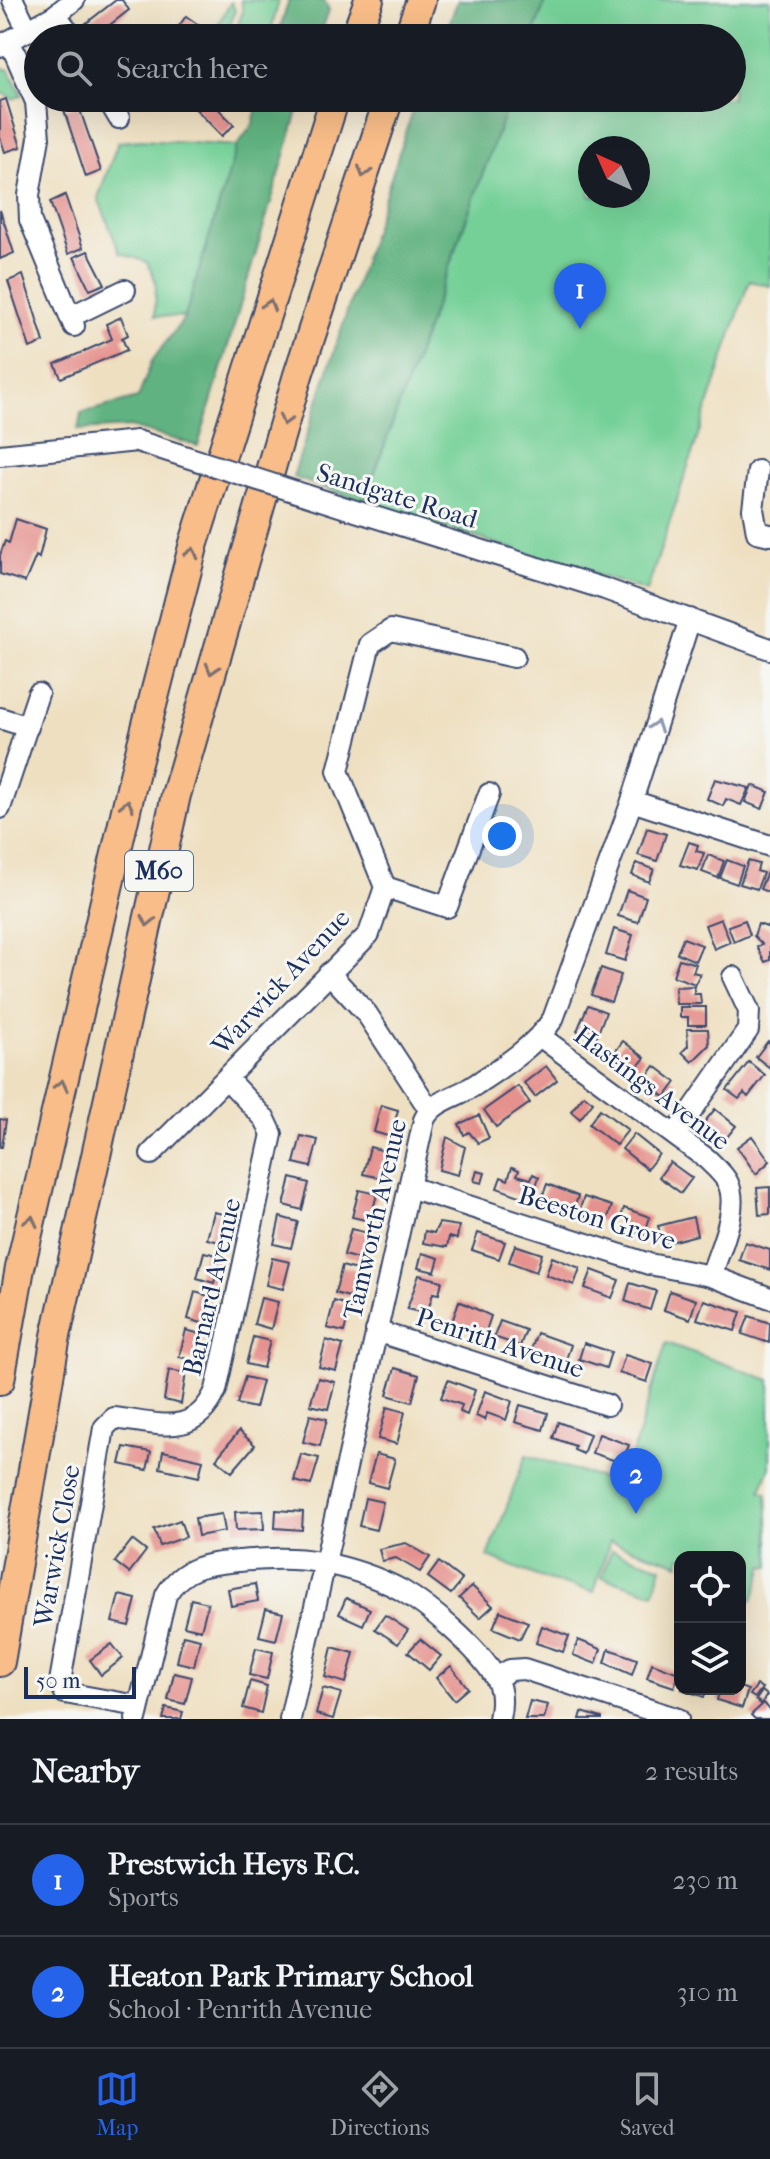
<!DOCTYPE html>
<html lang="en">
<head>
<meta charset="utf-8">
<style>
	body { margin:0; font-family:"IM FELL French Canon",serif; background:#20242c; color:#f1f3f6 }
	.controls { position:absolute; right:24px; bottom:24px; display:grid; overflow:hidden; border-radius:16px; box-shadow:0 8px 32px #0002 }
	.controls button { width:72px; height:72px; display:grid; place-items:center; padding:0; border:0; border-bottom:2px solid #363941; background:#171b24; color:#f1f3f6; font:40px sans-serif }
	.compass { position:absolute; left:578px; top:136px; width:72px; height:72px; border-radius:50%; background:#171b24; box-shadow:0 8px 32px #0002; rotate:315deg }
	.scale { position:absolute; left:24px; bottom:20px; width:112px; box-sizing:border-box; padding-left:8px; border:4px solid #1b2f5e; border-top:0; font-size:22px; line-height:28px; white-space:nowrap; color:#1b2f5e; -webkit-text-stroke:6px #f6f6f2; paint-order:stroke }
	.you { position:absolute; left:502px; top:836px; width:28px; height:28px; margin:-20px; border:6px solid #fff; border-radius:50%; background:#1a73e8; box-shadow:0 0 0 12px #1a73e833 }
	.badge { display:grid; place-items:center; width:52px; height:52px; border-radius:50%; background:#2563eb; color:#fff; font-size:26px; font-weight:700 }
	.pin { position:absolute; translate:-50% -66px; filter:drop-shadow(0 2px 4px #0008) }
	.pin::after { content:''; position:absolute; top:42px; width:28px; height:24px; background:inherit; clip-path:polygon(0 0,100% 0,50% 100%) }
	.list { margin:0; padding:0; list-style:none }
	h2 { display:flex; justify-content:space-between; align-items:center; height:104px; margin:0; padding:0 32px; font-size:34px }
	h2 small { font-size:26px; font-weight:400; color:#9ea1a6 }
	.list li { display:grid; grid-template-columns:52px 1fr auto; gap:24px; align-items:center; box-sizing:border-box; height:112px; padding:0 32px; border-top:2px solid #363941 }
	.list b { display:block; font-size:30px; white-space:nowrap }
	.list p { margin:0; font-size:26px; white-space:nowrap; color:#9ea1a6 }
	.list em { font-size:26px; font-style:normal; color:#9ea1a6 }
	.icon { flex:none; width:44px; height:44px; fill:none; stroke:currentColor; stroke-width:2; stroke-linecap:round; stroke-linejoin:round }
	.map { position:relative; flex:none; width:770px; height:1719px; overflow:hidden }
	.search { position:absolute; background:#171b24; box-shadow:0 8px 32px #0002; left:24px; right:24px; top:24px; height:88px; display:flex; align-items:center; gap:20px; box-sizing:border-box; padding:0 28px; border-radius:44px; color:#9ea1a6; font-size:30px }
	.sheet { height:328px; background:#171b24 }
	nav { display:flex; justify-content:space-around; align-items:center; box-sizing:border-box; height:112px; border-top:2px solid #363941; background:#171b24; font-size:22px; color:#9ea1a6 }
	nav a { display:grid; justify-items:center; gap:4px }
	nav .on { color:#2563eb }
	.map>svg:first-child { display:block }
	.green { fill:#75d097; stroke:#48807a; stroke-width:2; fill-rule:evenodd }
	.forest { fill:#60b280; stroke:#3e706f; stroke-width:2 }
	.building { fill:#e5928e }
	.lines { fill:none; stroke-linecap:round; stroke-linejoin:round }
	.minor-casing { stroke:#3b496d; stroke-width:24 }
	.highway-casing { stroke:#3b496d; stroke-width:32 }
	.minor { stroke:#fff; stroke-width:20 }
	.highway { stroke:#f8bd88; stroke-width:28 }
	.minor-bridge-casing { stroke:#3b496d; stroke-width:24; stroke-linecap:butt }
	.minor-bridge { stroke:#fff; stroke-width:20 }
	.oneway { stroke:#7e6f71 }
	.oneway2 { stroke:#8d97ae }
	.labels { text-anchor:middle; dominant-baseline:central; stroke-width:6; stroke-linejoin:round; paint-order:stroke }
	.shield { fill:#f6f6f2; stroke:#5d6b8a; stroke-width:2 }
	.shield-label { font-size:24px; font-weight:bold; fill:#1b2f5e }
	.street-label { font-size:26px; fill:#1b2f5e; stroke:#f6f6f2 }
</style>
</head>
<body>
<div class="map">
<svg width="770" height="1719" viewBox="0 0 770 1719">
	<rect width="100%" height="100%" fill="#f6f6f2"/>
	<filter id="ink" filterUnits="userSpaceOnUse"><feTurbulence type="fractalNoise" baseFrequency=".0125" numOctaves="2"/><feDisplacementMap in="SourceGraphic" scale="16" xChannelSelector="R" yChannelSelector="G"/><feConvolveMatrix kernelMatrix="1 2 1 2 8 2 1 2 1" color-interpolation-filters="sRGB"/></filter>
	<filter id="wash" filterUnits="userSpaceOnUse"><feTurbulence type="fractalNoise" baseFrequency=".006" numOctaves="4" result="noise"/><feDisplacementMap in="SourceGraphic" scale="32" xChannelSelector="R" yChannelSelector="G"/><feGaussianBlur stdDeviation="1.8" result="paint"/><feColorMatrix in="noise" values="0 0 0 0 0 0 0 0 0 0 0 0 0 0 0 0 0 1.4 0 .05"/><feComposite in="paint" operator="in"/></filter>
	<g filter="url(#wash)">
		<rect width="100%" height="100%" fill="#eedfc0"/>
		<g class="green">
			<polygon points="241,0 279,0 269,38 233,38 243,11"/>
			<path d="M546 0H770V286L749 281 647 591 364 502 510 98H732V38H532ZM590 148H638V196H590Z"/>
			<polygon points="231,2 235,10 226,38 210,38"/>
			<polygon points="0,67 9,70 22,95 13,99 0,92"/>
			<polygon points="141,140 237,146 185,317 155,316 156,282 147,262 120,253 98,198 118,142"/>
			<polygon points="666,1343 770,1380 770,1467 761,1491 767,1493 770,1567 764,1566 753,1600 740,1596 740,1557 680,1557 680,1564 610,1541 594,1592 547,1580 488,1557 526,1455 623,1485"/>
			<polygon points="611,1550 662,1567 654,1593 602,1577"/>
		</g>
		<g class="forest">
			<polygon points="289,0 324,0 329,10 319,38 277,38"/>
			<polygon points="458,0 546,0 532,38 437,38 441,25 448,27"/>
			<polygon points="259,98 302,98 198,446 130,427 78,430 81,413 138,398 152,361 185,317 237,146 253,124"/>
			<polygon points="417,98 510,98 364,502 293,477"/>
		</g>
		<g id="blocks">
			<g class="building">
				<polygon points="116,0 122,0 129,10 93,38 88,38 80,28"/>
				<polygon points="186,16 200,26 191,38 171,38"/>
				<polygon points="185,98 208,98 234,125 222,136"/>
				<polygon points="6,99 21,147 5,152 0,137 0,101"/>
				<polygon points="78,104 101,171 86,177 64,110"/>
				<polygon points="65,195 83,248 68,254 50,202"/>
				<polygon points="0,210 14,253 0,259"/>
				<polygon points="88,251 105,284 90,290 74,257"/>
				<polygon points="23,275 44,342 30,348 8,281"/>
				<polygon points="121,317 128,335 122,338 127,350 61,378 55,364 112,339 106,324"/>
				<polygon points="16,519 46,529 39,558 36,556 25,582 0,574 0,555 5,541 9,543"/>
				<polygon points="715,779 749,788 741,805 726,799 723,806 707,799"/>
				<polygon points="752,785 769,792 762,809 745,802"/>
				<polygon points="647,828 666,834 657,861 638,855"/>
				<polygon points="689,842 698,845 696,851 704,853 698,870 680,865"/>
				<polygon points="708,855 724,861 718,878 702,872"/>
				<polygon points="727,860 743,866 737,884 720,878"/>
				<polygon points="748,861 759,864 757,871 763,873 757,889 740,884"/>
				<polygon points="636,863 654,869 649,882 632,875"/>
				<polygon points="770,865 770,893 760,889"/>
				<polygon points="627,890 646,897 638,922 618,916"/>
				<polygon points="721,919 730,942 714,949 705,925"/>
				<polygon points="745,920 750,935 734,942 728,926"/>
				<polygon points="758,924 770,928 770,960 765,962 757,947 762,944 754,936"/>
				<polygon points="614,929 633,935 625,961 606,955"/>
				<polygon points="683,938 702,945 695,961 677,953"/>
				<polygon points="679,959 696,964 693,972 700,974 695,984 673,976"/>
				<polygon points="601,968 621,975 611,1002 591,995"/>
				<polygon points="694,986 694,994 700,994 701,1004 676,1004 675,987"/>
				<polygon points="588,1005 606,1012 596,1038 577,1031"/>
				<polygon points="680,1007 706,1007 706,1025 688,1025 688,1017 680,1017"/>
				<polygon points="687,1029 708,1029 709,1045 692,1062 682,1052 688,1046"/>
				<polygon points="623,1041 645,1058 633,1072 612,1056"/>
				<polygon points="768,1041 770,1043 770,1068 756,1057"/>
				<polygon points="749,1062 765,1075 748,1097 744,1093 739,1099 727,1090"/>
				<polygon points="546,1066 557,1080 535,1097 524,1083"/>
				<polygon points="655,1066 676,1082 665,1097 644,1081"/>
				<polygon points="518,1086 530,1103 496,1127 484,1110"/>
				<polygon points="584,1095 593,1102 580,1119 571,1111"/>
				<polygon points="381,1105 398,1110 391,1137 374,1132"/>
				<polygon points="600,1109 628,1130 616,1145 589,1124"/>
				<polygon points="715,1109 736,1126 723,1142 702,1125"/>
				<polygon points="479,1115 489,1138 478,1143 469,1132 464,1135 459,1124"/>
				<polygon points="0,1119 6,1120 2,1147 0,1147"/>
				<polygon points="634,1134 659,1154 647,1169 622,1149"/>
				<polygon points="301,1136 318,1140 311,1167 294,1163"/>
				<polygon points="752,1136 770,1161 756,1174 737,1147"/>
				<polygon points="447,1137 465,1147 458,1175 439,1170"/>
				<polygon points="370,1147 388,1152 381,1178 363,1174"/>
				<polygon points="670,1162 692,1178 681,1193 659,1177"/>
				<polygon points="512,1167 519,1170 517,1175 531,1179 533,1174 539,1177 531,1200 497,1188 501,1177 508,1180"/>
				<polygon points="477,1171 485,1173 482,1183 474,1181"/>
				<polygon points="291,1178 309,1183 302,1210 284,1205"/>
				<polygon points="547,1184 578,1196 572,1215 540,1203"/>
				<polygon points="770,1187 770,1214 759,1215 757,1188"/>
				<polygon points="359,1190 377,1194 370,1221 352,1217"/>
				<polygon points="584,1197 612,1206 606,1223 578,1214"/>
				<polygon points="624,1208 650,1217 644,1235 618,1226"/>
				<polygon points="214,1212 231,1216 224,1243 207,1239"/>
				<polygon points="280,1217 298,1222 291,1248 274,1244"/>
				<polygon points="693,1217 697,1235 663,1244 658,1226"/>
				<polygon points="439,1223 459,1226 457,1239 449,1237 447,1247 423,1243 425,1231 434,1233"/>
				<polygon points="351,1229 368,1233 361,1260 344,1255"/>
				<polygon points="478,1233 505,1242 499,1259 472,1250"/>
				<polygon points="745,1242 770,1250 770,1270 739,1260"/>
				<polygon points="515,1245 542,1254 536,1272 509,1262"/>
				<polygon points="204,1252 221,1256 214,1283 197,1278"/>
				<polygon points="422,1253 439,1258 435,1272 418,1268"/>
				<polygon points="552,1257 580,1268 574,1285 546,1275"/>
				<polygon points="272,1258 290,1262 283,1289 266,1285"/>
				<polygon points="342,1266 360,1271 352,1298 335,1293"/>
				<polygon points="592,1270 619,1280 612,1298 585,1288"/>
				<polygon points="419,1275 442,1281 439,1294 433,1293 427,1314 407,1309"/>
				<polygon points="630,1283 656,1291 650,1310 625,1301"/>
				<polygon points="670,1291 696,1300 690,1319 664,1310"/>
				<polygon points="195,1292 212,1297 205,1324 188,1319"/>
				<polygon points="261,1298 278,1302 271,1329 254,1324"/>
				<polygon points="704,1300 741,1312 735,1331 697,1319"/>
				<polygon points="334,1301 351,1306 344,1332 327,1328"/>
				<polygon points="459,1301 491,1316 485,1334 452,1322"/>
				<polygon points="749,1316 770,1323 769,1343 742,1334"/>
				<polygon points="500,1321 526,1330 520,1346 494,1337"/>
				<polygon points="186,1330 204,1335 197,1361 179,1357"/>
				<polygon points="537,1333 571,1345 565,1362 531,1350"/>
				<polygon points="253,1337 270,1341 263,1368 246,1364"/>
				<polygon points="326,1340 343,1345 336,1371 319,1367"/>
				<polygon points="584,1343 611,1352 606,1368 579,1359"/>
				<polygon points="625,1355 653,1364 647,1382 619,1373"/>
				<polygon points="395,1368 419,1375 412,1402 387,1395"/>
				<polygon points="169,1370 186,1373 181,1404 164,1400"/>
				<polygon points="245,1377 262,1381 255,1408 237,1404"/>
				<polygon points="318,1378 335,1382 328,1409 310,1405"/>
				<polygon points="448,1380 475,1390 467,1415 460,1412 462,1405 441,1398"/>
				<polygon points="485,1391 512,1401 506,1420 487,1413 485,1420 476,1416"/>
				<polygon points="520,1405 548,1413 543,1430 515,1422"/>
				<polygon points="387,1407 405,1412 397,1444 378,1439"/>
				<polygon points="310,1415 327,1419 320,1446 303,1442"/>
				<polygon points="558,1422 590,1434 583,1454 574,1450 575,1446 553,1438"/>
				<polygon points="239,1431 255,1445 232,1472 216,1459"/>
				<polygon points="599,1434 629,1445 622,1463 592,1453"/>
				<polygon points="124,1447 151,1452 147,1470 120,1464"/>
				<polygon points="163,1451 203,1460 199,1477 160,1468"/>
				<polygon points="301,1454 319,1458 311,1485 294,1481"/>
				<polygon points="376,1454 395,1459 387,1488 368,1483"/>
				<polygon points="365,1498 383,1502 376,1530 359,1526"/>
				<polygon points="276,1510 303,1512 302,1530 275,1528"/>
				<polygon points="263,1511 264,1529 236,1530 235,1512"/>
				<polygon points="222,1514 225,1531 198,1536 195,1518"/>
				<polygon points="180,1520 186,1537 160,1546 154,1529"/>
				<polygon points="132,1540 146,1551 129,1573 115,1562"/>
				<polygon points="406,1543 430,1557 420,1572 396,1558 382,1561 379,1549"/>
				<polygon points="439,1562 462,1580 451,1594 428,1577"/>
				<polygon points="255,1584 258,1601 231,1606 228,1589"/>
				<polygon points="472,1586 493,1606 480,1618 459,1598"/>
				<polygon points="119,1595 136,1599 129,1626 112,1622"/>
				<polygon points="346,1598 370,1609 363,1625 339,1614"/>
				<polygon points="191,1599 208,1603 201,1630 184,1626"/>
				<polygon points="266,1609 283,1613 276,1640 259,1636"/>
				<polygon points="500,1611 528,1622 520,1639 493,1628"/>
				<polygon points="385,1615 408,1630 398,1644 375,1629"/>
				<polygon points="542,1626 569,1636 563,1652 536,1643"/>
				<polygon points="183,1635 200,1639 194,1666 177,1662"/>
				<polygon points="420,1639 441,1656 429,1670 408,1652"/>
				<polygon points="578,1640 601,1649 596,1664 573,1655"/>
				<polygon points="112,1644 123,1658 101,1675 90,1660"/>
				<polygon points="332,1647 354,1653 346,1683 325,1677"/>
				<polygon points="256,1648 273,1652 267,1679 249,1675"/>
				<polygon points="609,1649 637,1659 632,1675 605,1663"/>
				<polygon points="652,1663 679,1673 674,1687 647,1678"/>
				<polygon points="451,1666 468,1688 454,1700 436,1678"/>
				<polygon points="174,1673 192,1677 185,1704 168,1700"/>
				<polygon points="250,1681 267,1686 261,1713 243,1708"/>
				<polygon points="757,1685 762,1688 755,1698 750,1695"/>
				<polygon points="740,1687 748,1690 742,1708 717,1700 720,1689"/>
				<polygon points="323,1688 341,1693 333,1719 316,1714"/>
				<polygon points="681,1689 707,1689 704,1697"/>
				<polygon points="762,1691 767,1695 761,1704 756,1700"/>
				<polygon points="530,1701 548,1705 544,1719 525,1719"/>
				<polygon points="764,1703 770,1710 770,1719 755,1719 751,1715"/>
				<polygon points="166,1708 183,1712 181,1719 163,1719"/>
				<polygon points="582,1712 602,1718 602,1719 580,1719"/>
			</g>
		</g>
	</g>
	<g filter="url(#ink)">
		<use href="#blocks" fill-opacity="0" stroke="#3b496d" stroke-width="2"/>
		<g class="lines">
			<defs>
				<g id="minor">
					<polyline points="13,0 28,31"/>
					<polyline points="56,15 73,38"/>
					<polyline points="10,42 36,102 39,138 29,195 30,220 74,326"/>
					<polyline points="0,46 54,16 74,0"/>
					<polyline points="107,98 119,118"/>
					<polyline points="70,317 125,290"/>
					<polyline points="0,455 137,441"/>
					<polyline points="758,471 753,509 757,532 770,535"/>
					<polyline points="346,508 605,589 770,649"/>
					<polyline points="0,718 28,727"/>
					<polyline points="632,801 770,846"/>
					<polyline points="0,808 38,694"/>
					<polyline points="385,887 447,907 489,794"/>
					<polyline points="329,973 367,1014 429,1109"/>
					<path d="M541 1037 707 1159C714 1166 724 1174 728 1183 740 1209 719 1250 711 1276"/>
					<polyline points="675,1135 748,1030 749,1011 733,977"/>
					<polyline points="151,1154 369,934 385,887 338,771 370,644 391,630 514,657"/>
					<polyline points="409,1187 649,1264 711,1276 770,1298"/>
					<polyline points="376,1331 607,1405"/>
					<polyline points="496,1678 510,1670 524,1669 678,1719"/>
					<path d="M138 1706 65 1693 60 1682 104 1428 114 1418C158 1423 195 1439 216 1390L272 1134 265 1119 227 1079"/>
					<path d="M136 1719 166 1595C183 1566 207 1564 239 1561 266 1559 292 1557 319 1562 345 1567 377 1577 401 1590 430 1607 478 1648 495 1677 503 1690 502 1705 499 1719"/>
					<path d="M290 1719 424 1120C433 1100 458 1097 475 1085 503 1066 534 1047 553 1019L632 801 690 619"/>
				</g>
				<g id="highway">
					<polyline points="355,38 369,0"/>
					<polyline points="408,38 421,0"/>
					<polyline points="0,1380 20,1268 136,767 194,543 335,98"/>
					<polyline points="0,1662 56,1336 176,795 298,375 389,98"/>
				</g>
			</defs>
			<use href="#minor" class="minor-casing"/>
			<use href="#highway" class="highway-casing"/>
			<use href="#minor" class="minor"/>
			<use href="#highway" class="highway"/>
			<defs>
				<polyline id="minor-bridge" points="137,441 346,508"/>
			</defs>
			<use href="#minor-bridge" class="minor-bridge-casing"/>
			<use href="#minor-bridge" class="minor-bridge"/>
		</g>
		<defs><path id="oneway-chevron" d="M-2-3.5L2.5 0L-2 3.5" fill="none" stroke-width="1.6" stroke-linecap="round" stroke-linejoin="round" transform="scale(2)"/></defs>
		<g class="oneway">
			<use href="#oneway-chevron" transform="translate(364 172) rotate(108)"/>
			<use href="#oneway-chevron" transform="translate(269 305) rotate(-73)"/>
			<use href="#oneway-chevron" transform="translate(285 420) rotate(106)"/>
			<use href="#oneway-chevron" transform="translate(192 553) rotate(-75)"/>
			<use href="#oneway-chevron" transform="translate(212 669) rotate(106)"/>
			<use href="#oneway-chevron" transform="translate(127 805) rotate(-77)"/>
			<use href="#oneway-chevron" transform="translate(148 921) rotate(103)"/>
			<use href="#oneway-chevron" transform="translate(61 1085) rotate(-77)"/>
			<use href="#oneway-chevron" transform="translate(31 1221) rotate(-77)"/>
		</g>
		<use class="oneway2" href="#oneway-chevron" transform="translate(656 726) rotate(-72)"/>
	</g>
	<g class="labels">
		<rect class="shield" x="125" y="851" width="68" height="40" rx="6"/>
		<g class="shield-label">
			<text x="159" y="871">M60</text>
		</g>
		<g class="street-label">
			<text transform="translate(397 496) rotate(17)">Sandgate Road</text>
			<text transform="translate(281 982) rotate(-47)">Warwick Avenue</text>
			<text transform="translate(652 1088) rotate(37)">Hastings Avenue</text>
			<text transform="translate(597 1218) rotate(17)">Beeston Grove</text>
			<text transform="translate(375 1219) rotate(-77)">Tamworth Avenue</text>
			<text transform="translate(212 1287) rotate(-77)">Barnard Avenue</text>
			<text transform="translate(500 1343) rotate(18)">Penrith Avenue</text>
			<text transform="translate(57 1546) rotate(-80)">Warwick Close</text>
		</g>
	</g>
</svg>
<div class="controls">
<button><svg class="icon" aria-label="locate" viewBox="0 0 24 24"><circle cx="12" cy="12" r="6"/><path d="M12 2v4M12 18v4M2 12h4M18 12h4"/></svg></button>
<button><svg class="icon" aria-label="layers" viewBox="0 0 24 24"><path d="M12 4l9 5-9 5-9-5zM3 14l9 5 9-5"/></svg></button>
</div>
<svg class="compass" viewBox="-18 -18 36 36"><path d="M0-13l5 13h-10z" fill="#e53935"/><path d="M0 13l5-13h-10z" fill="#9ea1a6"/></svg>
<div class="scale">50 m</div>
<div class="you"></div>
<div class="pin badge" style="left:580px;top:329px">1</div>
<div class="pin badge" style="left:636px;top:1514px">2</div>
<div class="search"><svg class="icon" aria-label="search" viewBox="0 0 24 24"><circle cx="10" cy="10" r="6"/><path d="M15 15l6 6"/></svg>Search here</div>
</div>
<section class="sheet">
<h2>Nearby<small>2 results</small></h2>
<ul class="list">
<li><span class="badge">1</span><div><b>Prestwich Heys F.C.</b><p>Sports</p></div><em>230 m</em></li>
<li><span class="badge">2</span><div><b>Heaton Park Primary School</b><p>School · Penrith Avenue</p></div><em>310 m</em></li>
</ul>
</section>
<nav>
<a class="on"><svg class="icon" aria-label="map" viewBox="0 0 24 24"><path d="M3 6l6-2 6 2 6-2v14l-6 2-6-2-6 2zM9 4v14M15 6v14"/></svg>Map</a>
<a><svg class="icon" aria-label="directions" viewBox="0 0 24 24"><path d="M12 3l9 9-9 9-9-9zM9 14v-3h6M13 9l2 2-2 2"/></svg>Directions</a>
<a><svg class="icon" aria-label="saved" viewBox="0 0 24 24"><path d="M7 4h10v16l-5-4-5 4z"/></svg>Saved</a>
</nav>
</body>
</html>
